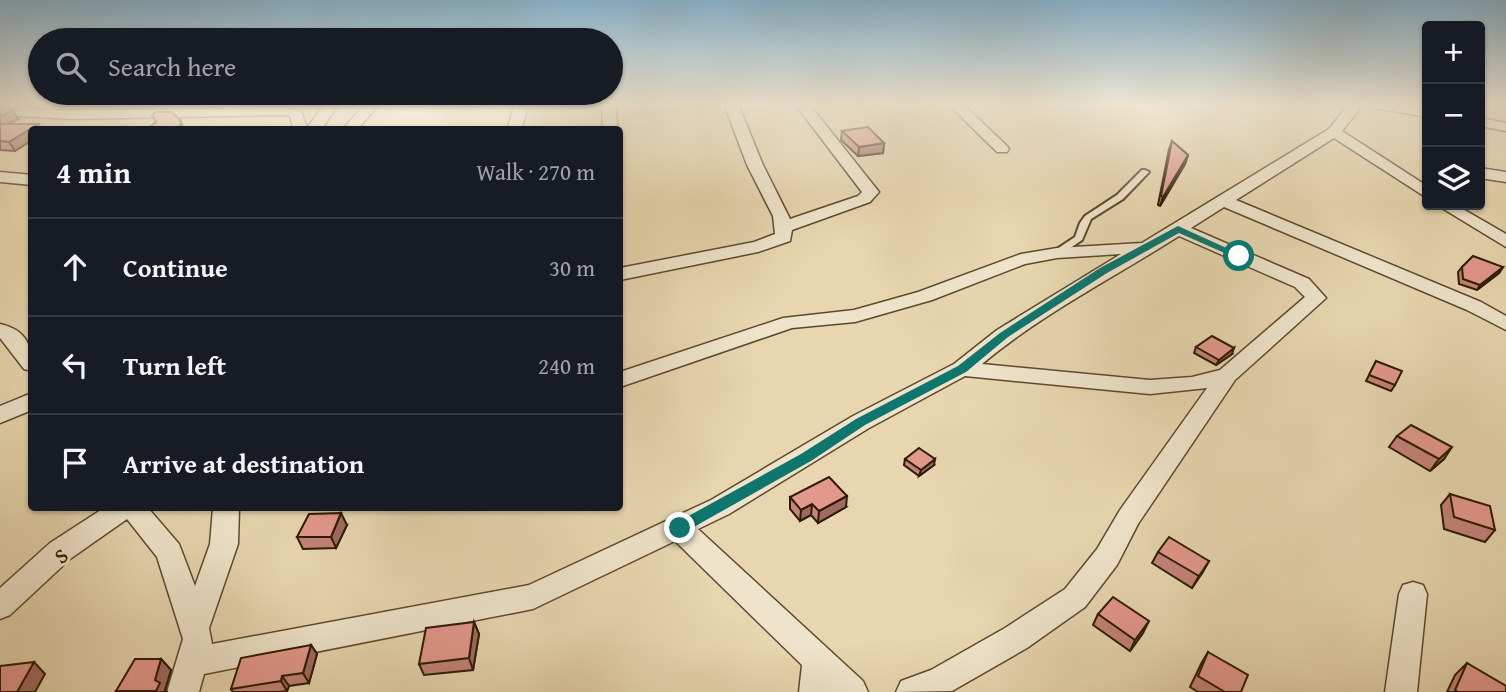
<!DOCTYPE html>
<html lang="en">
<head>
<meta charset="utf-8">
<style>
	body { margin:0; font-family:"Gentium Book Plus",serif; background:#20242c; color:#f1f3f6 }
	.controls { position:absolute; right:21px; top:21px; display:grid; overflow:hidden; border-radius:7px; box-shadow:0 2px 5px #0004 }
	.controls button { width:63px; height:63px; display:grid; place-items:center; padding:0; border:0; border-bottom:2px solid #363941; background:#171b24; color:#f1f3f6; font:35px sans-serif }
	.stop { position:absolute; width:21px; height:21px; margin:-16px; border:5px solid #0f766e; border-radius:50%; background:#fff }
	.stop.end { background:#0f766e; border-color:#fff; box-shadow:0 2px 7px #0008 }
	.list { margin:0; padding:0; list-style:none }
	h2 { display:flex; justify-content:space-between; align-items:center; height:91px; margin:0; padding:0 28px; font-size:30px }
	h2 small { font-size:23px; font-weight:400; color:#9ea1a6 }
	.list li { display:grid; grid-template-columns:46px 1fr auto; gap:21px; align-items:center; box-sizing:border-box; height:98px; padding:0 28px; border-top:2px solid #363941 }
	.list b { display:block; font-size:26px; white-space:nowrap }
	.list em { font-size:23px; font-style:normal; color:#9ea1a6 }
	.icon { flex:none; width:38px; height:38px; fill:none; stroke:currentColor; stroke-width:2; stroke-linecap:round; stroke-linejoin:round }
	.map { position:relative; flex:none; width:1506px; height:692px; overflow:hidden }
	.search { position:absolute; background:#171b24; box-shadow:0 2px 5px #0004; left:28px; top:28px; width:595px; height:77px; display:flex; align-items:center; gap:18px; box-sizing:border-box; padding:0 24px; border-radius:38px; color:#9ea1a6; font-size:26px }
	.panel { position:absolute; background:#171b24; box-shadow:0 2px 5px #0004; left:28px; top:126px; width:595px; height:385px; border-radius:7px }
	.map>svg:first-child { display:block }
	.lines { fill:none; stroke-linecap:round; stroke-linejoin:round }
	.service-casing { stroke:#5c4a2f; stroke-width:4 }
	.minor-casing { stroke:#5c4a2f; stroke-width:3 }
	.service { fill:#efe4cb; fill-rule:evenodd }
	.minor { fill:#efe4cb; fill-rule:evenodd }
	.wall { fill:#c38379; stroke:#2e1b04; stroke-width:2 }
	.shaded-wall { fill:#9f6a63; stroke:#2e1b04; stroke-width:2 }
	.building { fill:#e3988d; stroke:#2e1b04; stroke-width:2 }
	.route { fill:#0f766e }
	.labels { text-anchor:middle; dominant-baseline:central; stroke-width:6; stroke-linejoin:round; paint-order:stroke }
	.near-street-label { font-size:28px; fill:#2e1b04; stroke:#efe4cb }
</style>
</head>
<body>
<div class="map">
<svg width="1506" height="692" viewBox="0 0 1506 692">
	<rect width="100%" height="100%" fill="#e7d6af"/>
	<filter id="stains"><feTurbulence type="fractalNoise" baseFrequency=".00286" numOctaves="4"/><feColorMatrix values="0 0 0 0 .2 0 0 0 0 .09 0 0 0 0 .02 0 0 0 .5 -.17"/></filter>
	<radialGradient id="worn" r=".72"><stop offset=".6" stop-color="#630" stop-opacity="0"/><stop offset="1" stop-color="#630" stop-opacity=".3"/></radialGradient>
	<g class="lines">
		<defs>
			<polygon id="service" points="1142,170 1145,170 1149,172 1123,199 1091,219 1082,240 1060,255 1054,255 1052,253 1054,251 1075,237 1080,223 1085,216 1117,195"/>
			<g id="minor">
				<polygon points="325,104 339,104 321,130 294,130 290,116 286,115 70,119 0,115 0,107 70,111 287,107 301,111 307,128"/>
				<polygon points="365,104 379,104 357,130 342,130"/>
				<polygon points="515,104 529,104 521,130 507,130"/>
				<polygon points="602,104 616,104 617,130 603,130"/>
				<polygon points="724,104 738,104 763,165 790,219 858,196 862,192 795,104 809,104 879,192 870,202 792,230 790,241 758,252 620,280 620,268 754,242 775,234 773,216 747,165"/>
				<polygon points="948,104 963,104 1007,146 1009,149 1007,152 997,152"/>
				<path d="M1345 104H1359L1358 111 1342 131 1427 186V198L1334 138 1236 200 1481 302 1506 316V330L1467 310 1224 207 1191 228 1309 279 1326 298 1235 380 1138 524 1117 565 1085 607 1027 648 952 691 896 692 901 681 931 670 1005 628 1065 589 1097 549 1120 510 1207 388 1150 394 965 376 869 428 729 514 698 529 863 681 868 692H799L802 665 675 541 533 609 204 674 199 692H167L183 639 157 557 127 519 70 559 10 615 0 619V588L50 543 104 508H148L179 544 195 586 210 544 213 508H239L238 544 209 628 212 644 529 585 711 500 853 416 954 364 997 330 1121 254 1057 258 1025 264 932 300 855 322 792 328 620 387V372L783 318 854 310 918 292 1021 254 1057 248 1142 243 1329 129 1344 110ZM1179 236 1295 287 1305 297 1220 370 1192 377 1150 380 982 364C1043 313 1113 278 1179 236Z"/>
				<polygon points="1369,104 1398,104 1427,109 1427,117 1376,108"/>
				<polygon points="1480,118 1506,123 1506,131 1480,126"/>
				<polygon points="1480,168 1506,172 1506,182 1480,178"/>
				<polygon points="0,172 32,175 32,185 0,182"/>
				<polygon points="1437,205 1456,205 1506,234 1506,247"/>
				<path d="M0 324C27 330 32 346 32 371L24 369 0 338Z"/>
				<polygon points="32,393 32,410 0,423 0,406"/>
				<polygon points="1413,582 1423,585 1427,594 1417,692 1385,692 1399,594 1403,585"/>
			</g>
		</defs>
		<use href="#service" class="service-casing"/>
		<use href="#minor" class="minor-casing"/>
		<use href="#service" class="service"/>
		<use href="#minor" class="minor"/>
	</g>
	<g class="wall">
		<polygon points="2,104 39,104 34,106"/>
		<polygon points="0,109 18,119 8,124 38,124 41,130 32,130 15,151 0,150"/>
		<polygon points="842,131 884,143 883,153 858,156 841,140"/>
		<polygon points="1172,141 1188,155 1185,164 1160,206 1158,205 1169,149"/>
		<polygon points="1462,267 1503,267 1499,273 1477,290 1459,284 1458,272"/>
		<polygon points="1196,347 1232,354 1216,365 1194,353"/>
		<polygon points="1376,361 1395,385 1391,391 1366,381"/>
		<polygon points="1397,436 1444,459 1430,471 1389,447"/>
		<polygon points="905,459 934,465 919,476 904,465"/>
		<polygon points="1450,494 1495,530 1485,542 1444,529 1441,505"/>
		<polygon points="790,497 846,507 818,523 811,515 800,521 790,509"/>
		<polygon points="347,525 336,548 303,549 297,537"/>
		<polygon points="1158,552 1209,561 1192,588 1152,563"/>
		<polygon points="1098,614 1143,633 1130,651 1093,625"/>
		<polygon points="474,622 479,634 473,670 424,675 419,664"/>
		<polygon points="311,645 317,654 309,683 289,686 287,691 279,692 233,692 231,689"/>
		<polygon points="1208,652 1241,692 1198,692 1190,687 1201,664"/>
		<polygon points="161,659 171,670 165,690 167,692 117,692 116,691"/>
		<polygon points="1467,663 1506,692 1447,692 1455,675"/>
	</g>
	<g class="shaded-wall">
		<polygon points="13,110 18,119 0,128 0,117"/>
		<polygon points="181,121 184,130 178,130"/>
		<polygon points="38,124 41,130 32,130 32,140 15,151 9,142"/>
		<polygon points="884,143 883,153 858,156 859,147"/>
		<polygon points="1188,155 1185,164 1160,206 1163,197"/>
		<polygon points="1503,267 1499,273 1477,290 1480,285"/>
		<polygon points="1234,348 1232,354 1216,365 1219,360"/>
		<polygon points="1452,447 1444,459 1430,471 1439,459"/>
		<polygon points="935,459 934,465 919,476 921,470"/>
		<polygon points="847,496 846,507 818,523 819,511"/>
		<polygon points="812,504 811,515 800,521 801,510"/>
		<polygon points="341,513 347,525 336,548 331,537"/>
		<polygon points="1209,561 1203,572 1192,588 1199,576"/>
		<polygon points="1149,621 1143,633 1130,651 1135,640"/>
		<polygon points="474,622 479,634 473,670 469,658"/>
		<polygon points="311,645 317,654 309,683 303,673"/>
		<polygon points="161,659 171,670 165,690 167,692 157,692 156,691 155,680"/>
		<polygon points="34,662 45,674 35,692 17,692"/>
		<polygon points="282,676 289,686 287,691 281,681"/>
	</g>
	<g class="building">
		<polygon points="0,109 13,110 0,117"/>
		<polygon points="156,112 172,112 181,121 178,130 145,130 156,122 152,115"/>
		<polygon points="0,124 38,124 9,142 0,141"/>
		<polygon points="868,127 884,143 859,147 842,131"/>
		<polygon points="1172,141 1188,155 1163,197 1161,196"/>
		<polygon points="1473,256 1503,267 1480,285 1463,279 1462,267"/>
		<polygon points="1212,336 1234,348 1219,360 1196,347"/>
		<polygon points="1376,361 1402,371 1395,385 1369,375"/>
		<polygon points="1411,425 1452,447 1439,459 1397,436"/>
		<polygon points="919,448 935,459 921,470 905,459"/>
		<polygon points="829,477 847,496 819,511 812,504 801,510 790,497"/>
		<polygon points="1450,494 1490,506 1495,530 1454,517"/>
		<polygon points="341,513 331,537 297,537 309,514"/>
		<polygon points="1169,537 1209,561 1199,576 1158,552"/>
		<polygon points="1113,597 1149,621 1135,640 1098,614"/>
		<polygon points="474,622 469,658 419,664 426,628"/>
		<polygon points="311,645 303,673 282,676 281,681 231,689 241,658"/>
		<polygon points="1208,652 1248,675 1241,692 1225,692 1198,676"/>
		<polygon points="135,659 161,659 155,680 160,683 156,691 116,691"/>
		<polygon points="34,662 17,692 0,692 0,666"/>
		<polygon points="1467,663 1506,686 1506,692 1458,692 1455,690"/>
	</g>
	<linearGradient id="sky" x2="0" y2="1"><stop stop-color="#87b6d2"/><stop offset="0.52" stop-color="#f4eddb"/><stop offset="1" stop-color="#f4eddb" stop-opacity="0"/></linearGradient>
	<rect width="1506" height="201" fill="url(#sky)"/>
	<polygon class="route" points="1178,226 1244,256 1236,258 1179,233 1107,273 1008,337 966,372 865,425 811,461 685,532 674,532 672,528 674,524 801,454 856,419 958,366 1000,333 1100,268"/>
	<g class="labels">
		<g class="near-street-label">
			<text transform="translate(59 553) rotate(-39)">s</text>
		</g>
	</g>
	<rect width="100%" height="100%" filter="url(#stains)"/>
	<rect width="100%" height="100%" fill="url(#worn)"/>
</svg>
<div class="controls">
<button>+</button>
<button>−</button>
<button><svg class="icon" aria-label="layers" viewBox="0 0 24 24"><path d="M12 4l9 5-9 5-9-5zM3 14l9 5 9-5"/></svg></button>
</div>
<div class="stop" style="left:1239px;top:256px"></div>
<div class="stop end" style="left:680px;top:528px"></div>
<div class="search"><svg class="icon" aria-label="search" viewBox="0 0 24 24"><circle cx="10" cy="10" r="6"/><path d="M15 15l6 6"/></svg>Search here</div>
<section class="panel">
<h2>4 min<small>Walk · 270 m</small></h2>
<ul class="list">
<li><svg class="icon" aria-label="ahead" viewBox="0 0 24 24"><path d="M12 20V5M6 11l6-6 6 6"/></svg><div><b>Continue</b></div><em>30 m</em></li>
<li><svg class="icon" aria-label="left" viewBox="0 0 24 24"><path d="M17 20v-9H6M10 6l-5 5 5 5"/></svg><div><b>Turn left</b></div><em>240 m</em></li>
<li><svg class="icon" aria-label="arrive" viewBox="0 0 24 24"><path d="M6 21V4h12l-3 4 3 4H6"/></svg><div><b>Arrive at destination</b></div></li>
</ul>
</section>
</div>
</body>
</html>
